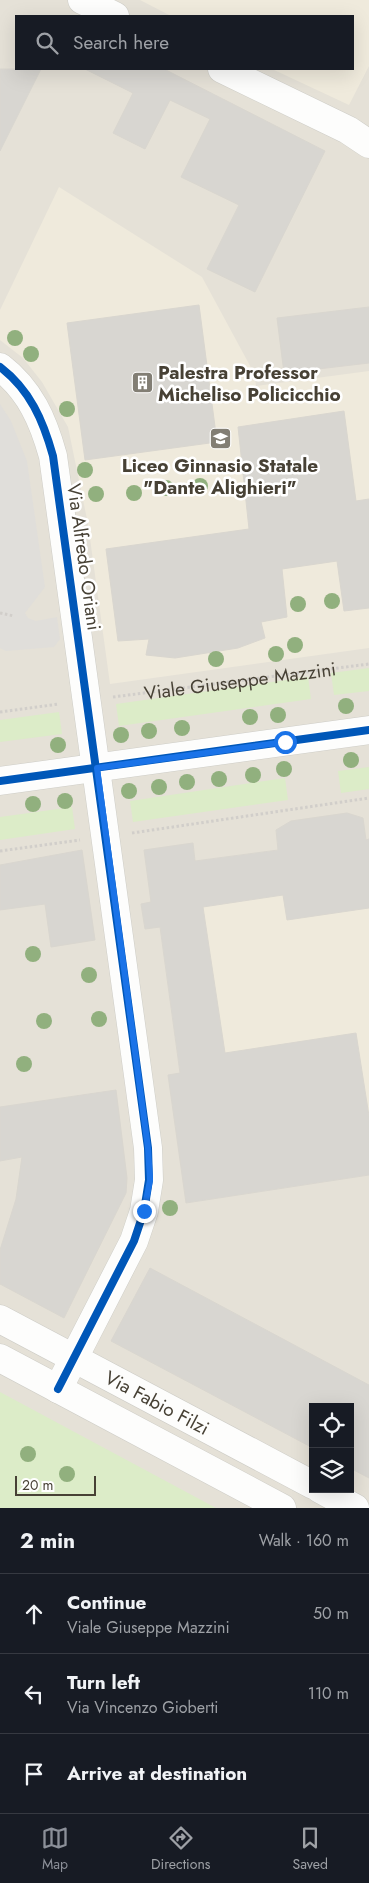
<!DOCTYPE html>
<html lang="en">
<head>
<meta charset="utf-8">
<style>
	body { margin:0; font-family:Jost,sans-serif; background:#242831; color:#f1f3f6 }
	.controls { position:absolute; right:15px; bottom:15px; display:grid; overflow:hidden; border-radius:0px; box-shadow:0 5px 20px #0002 }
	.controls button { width:45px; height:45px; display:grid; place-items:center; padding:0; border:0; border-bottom:1px solid #363941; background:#171b24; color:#f1f3f6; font:25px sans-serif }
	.scale { position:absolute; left:15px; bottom:12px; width:81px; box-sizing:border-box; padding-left:5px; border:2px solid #474135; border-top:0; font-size:14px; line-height:18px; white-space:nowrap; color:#474135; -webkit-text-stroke:4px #fff; paint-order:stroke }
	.stop { position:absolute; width:15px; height:15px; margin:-11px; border:4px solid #1a73e8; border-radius:50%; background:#fff }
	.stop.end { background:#1a73e8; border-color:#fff; box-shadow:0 1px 5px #0008 }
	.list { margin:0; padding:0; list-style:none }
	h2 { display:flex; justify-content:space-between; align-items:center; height:65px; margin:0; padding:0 20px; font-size:21px }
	h2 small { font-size:16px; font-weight:400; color:#9ea1a6 }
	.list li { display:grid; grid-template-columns:32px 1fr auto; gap:15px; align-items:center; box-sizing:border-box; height:80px; padding:0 20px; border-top:1px solid #363941 }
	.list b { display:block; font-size:19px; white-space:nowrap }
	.list p { margin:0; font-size:16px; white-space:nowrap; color:#9ea1a6 }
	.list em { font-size:16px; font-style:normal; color:#9ea1a6 }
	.icon { flex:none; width:28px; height:28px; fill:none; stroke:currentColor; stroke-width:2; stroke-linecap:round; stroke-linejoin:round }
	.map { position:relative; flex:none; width:369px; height:1508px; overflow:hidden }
	.search { position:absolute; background:#171b24; box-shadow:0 5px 20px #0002; left:15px; right:15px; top:15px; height:55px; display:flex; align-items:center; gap:12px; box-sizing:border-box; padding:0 18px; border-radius:0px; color:#9ea1a6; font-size:19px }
	.sheet { height:305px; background:#171b24 }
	nav { display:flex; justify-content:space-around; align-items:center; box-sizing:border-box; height:70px; border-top:1px solid #363941; background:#171b24; font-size:14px; color:#9ea1a6 }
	nav a { display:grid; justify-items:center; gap:2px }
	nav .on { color:#8c9099 }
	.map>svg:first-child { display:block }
	.residential { fill:#e5e1d7; fill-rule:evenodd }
	.education { fill:#efeadc }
	.green { fill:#dcecc8 }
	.parking { fill:#e0deda }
	.building { fill:#d8d6d1; stroke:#d9d6cf }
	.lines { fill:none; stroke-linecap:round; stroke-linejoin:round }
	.minor-casing { stroke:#cecdc7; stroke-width:29 }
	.path { stroke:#d1ceca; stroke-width:3; stroke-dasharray:2.5 2.5; stroke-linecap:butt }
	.minor { stroke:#fdfdfc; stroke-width:28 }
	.cycleway-casing { stroke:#fff; stroke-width:11 }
	.cycleway { stroke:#0057b8; stroke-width:8 }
	.tree { fill:#91b07e }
	.route { stroke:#1a73e8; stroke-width:6 }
	.labels { text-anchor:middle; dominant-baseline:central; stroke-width:5; stroke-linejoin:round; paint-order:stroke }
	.poi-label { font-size:19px; font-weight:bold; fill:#474135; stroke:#fff; text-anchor:start }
	.street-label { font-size:19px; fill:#474135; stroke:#fff }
</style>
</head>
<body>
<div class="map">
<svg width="369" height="1508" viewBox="0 0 369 1508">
	<rect width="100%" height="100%" fill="#f0efea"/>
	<path class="residential" d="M0 0H369V1508H0ZM16 16H353V69H16ZM313 1407H350V1489H313Z"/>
	<g class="education">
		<polygon points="140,0 369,0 369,66 349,105 272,69 353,69 353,16 171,16"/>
		<polygon points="59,187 202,277 255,375 256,386 369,371 369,648 110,684 88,524 68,427 42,382 23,358 0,340 0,310"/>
		<polygon points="347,813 363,818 366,840 369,839 369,1175 186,1203 168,1075 180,1074 160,927 145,929 141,904 151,902 144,850 193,843 195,861 278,850 276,830 291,821"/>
	</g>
	<g class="green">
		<polygon points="369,668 369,691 334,695 331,673"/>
		<polygon points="308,677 311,699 119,726 116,704"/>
		<polygon points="59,712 62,734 0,742 0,720"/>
		<polygon points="369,767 369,789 341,793 338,771"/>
		<polygon points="285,778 288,800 133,822 130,801"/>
		<polygon points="72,807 75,829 0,840 0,817"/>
		<polygon points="0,1392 216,1508 0,1508"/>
	</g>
	<polygon class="parking" points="0,404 11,421 27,461 45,587 25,613 28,618 36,621 57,617 60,639 54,647 6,651 0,648"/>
	<g class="building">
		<polygon points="0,69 41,69 0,151"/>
		<polygon points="85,69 164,69 325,151 255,292 207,269 239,205 181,177 210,119 170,100 145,149 113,133 133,93"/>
		<polygon points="199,305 217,442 85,460 67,323"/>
		<polygon points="369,307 369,363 284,373 277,318"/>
		<polygon points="344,411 356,501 369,499 369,608 344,611 337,561 282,569 287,617 261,622 265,638 238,648 175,658 146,655 149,639 118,641 106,549 249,529 238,427"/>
		<polygon points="347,813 363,818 366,840 369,839 369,908 287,920 283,895 203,907 225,1053 356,1033 369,1116 369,1175 186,1203 168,1075 180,1073 160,927 145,929 141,904 151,902 144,850 193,843 195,861 278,850 276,830 291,821"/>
		<polygon points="82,850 95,940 51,947 45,904 0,910 0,865"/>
		<polygon points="116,1090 127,1178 126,1193 64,1318 0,1284 0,1250 16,1199 22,1157 0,1161 0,1107"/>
		<polygon points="150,1268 369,1385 369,1478 350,1468 350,1407 313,1407 313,1448 111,1341"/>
	</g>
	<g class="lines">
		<defs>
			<g id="minor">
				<polyline points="82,0 115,16"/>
				<polyline points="222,69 348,130 369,144"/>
				<path d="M0 367C30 390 43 420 53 456L148 1148 149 1180 144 1211 134 1241 58 1389"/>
				<polyline points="0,781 369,730"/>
				<path id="s2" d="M0 1319 313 1485"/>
				<polyline points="0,1358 282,1508"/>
				<polyline points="320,1489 355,1508"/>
			</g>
		</defs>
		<use href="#minor" class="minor-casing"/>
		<g class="path">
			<polyline points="0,613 14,616"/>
			<path id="s1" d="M113 697 369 664"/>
			<polyline points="0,712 59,704"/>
			<polyline points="132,833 369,798"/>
			<polyline points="0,851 80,840"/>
		</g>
		<use href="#minor" class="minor"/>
		<defs>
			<g id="cycleway">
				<path d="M0 367C30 390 43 420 53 456L148 1148 149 1180 144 1211 134 1241 58 1389"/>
				<polyline points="0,781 369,730"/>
			</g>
		</defs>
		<use href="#cycleway" class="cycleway-casing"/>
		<use href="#cycleway" class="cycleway"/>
	</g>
	<g class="tree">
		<circle cx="15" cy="338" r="8"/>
		<circle cx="31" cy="354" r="8"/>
		<circle cx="67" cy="409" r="8"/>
		<circle cx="85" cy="470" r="8"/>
		<circle cx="200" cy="486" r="8"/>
		<circle cx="166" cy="488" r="8"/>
		<circle cx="134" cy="493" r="8"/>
		<circle cx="96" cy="494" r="8"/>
		<circle cx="332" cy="601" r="8"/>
		<circle cx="298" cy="604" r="8"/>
		<circle cx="295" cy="645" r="8"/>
		<circle cx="276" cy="654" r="8"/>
		<circle cx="216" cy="659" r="8"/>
		<circle cx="346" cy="706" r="8"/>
		<circle cx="278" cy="715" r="8"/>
		<circle cx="250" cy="717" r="8"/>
		<circle cx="182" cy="728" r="8"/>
		<circle cx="149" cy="731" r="8"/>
		<circle cx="121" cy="735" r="8"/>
		<circle cx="58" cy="745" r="8"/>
		<circle cx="351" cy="760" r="8"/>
		<circle cx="284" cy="769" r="8"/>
		<circle cx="253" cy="775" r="8"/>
		<circle cx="219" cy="779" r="8"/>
		<circle cx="187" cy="782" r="8"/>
		<circle cx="159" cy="787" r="8"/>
		<circle cx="129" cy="791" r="8"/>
		<circle cx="65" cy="801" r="8"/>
		<circle cx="33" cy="804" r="8"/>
		<circle cx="33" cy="954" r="8"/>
		<circle cx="89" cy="975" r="8"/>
		<circle cx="99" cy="1019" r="8"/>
		<circle cx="44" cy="1021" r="8"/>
		<circle cx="24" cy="1064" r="8"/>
		<circle cx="170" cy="1208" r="8"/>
		<circle cx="28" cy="1454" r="8"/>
		<circle cx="67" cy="1474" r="8"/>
	</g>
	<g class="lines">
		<polyline class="route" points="144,1211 150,1180 148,1148 97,768 285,742"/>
	</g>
	<defs>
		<symbol id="building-square" viewBox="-11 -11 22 22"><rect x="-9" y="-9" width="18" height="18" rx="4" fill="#827e74" stroke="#fff"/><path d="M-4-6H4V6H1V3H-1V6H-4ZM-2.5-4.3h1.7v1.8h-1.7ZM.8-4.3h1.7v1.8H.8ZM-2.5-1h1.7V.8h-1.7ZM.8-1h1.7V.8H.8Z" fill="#fff"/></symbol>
		<symbol id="school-square" viewBox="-11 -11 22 22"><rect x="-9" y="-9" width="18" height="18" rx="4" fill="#827e74" stroke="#fff"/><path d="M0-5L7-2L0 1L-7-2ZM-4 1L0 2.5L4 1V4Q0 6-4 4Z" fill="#fff"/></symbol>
	</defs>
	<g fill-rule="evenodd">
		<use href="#building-square" x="130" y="370" width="25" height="25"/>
		<use href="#school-square" x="208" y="426" width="25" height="25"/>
	</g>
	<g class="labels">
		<g class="poi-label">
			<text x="158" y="372">Palestra Professor<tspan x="158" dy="22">Micheliso Policicchio</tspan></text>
			<text x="220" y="465" text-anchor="middle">Liceo Ginnasio Statale<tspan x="220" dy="22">"Dante Alighieri"</tspan></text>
		</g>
		<g class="street-label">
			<text transform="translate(84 557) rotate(82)">Via Alfredo Oriani</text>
			<text stroke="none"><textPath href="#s1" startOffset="128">Viale Giuseppe Mazzini</textPath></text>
			<text stroke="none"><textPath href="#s2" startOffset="178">Via Fabio Filzi</textPath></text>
		</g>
	</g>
</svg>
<div class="controls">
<button><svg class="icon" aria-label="locate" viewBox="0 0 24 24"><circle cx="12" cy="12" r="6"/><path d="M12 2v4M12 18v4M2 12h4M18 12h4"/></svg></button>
<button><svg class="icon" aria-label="layers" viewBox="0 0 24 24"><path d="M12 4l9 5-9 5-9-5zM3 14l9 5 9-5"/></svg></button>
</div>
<div class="scale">20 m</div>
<div class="stop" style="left:285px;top:742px"></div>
<div class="stop end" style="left:144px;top:1211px"></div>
<div class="search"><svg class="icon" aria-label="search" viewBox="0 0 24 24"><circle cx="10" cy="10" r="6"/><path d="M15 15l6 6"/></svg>Search here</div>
</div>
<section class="sheet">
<h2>2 min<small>Walk · 160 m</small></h2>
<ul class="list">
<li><svg class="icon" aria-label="ahead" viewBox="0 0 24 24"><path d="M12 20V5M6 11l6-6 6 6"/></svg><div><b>Continue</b><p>Viale Giuseppe Mazzini</p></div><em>50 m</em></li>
<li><svg class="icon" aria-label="left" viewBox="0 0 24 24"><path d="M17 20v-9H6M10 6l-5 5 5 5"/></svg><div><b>Turn left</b><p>Via Vincenzo Gioberti</p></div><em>110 m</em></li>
<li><svg class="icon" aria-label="arrive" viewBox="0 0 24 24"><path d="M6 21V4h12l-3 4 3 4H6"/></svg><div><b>Arrive at destination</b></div></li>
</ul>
</section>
<nav>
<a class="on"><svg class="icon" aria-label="map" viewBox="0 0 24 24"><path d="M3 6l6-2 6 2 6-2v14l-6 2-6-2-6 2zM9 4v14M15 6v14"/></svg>Map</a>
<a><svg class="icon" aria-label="directions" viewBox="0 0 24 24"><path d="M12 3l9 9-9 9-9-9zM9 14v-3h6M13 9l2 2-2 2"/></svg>Directions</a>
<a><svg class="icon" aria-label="saved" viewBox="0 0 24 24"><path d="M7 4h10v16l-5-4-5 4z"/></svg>Saved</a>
</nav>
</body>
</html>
